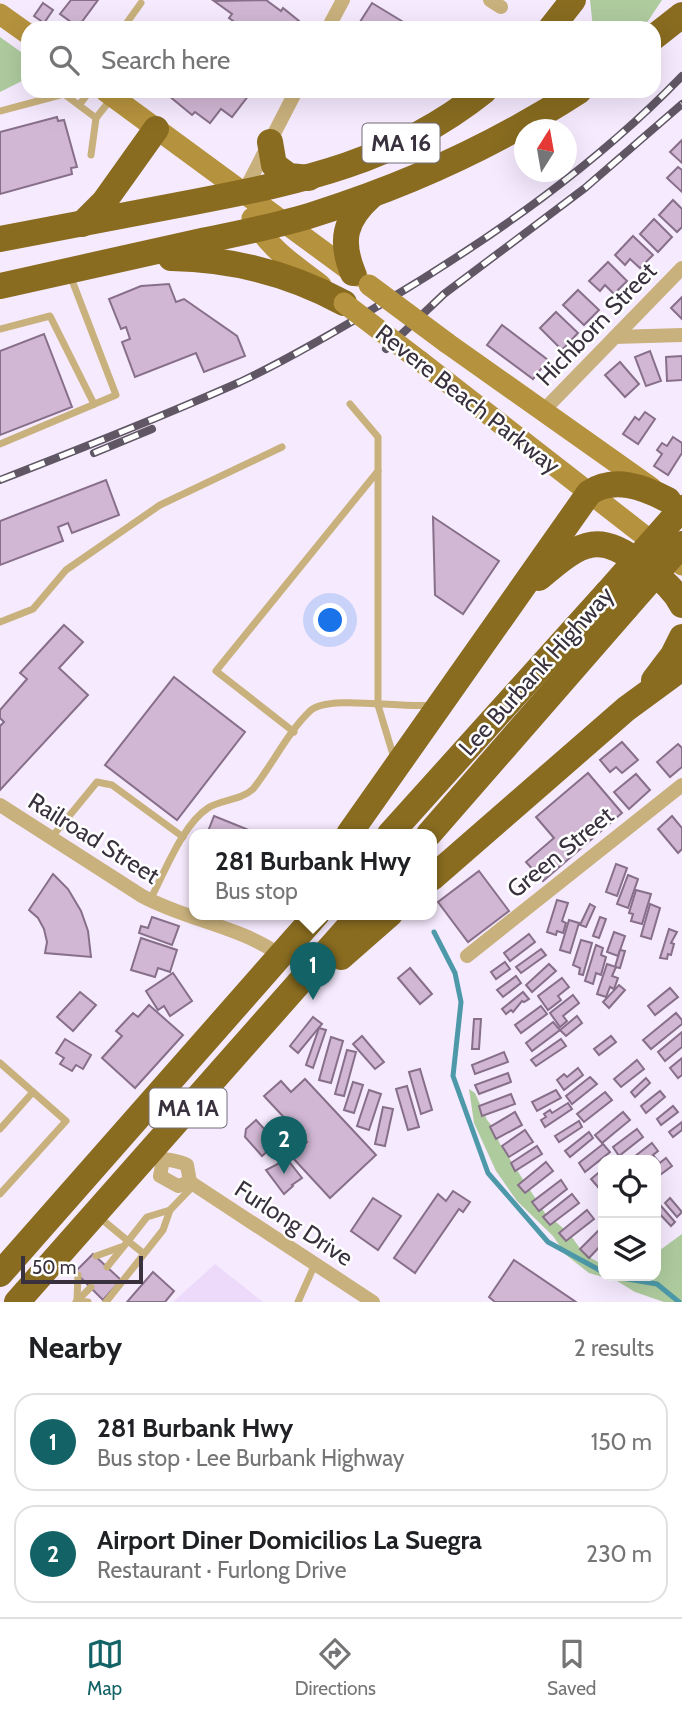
<!DOCTYPE html>
<html lang="en">
<head>
<meta charset="utf-8">
<style>
	body { margin:0; font-family:Cabin,sans-serif; background:#f6f6f6; color:#202124 }
	.controls { position:absolute; right:21px; bottom:21px; display:grid; overflow:hidden; border-radius:14px; box-shadow:0 7px 28px #0002 }
	.controls button { width:63px; height:63px; display:grid; place-items:center; padding:0; border:0; border-bottom:2px solid #e0e0e0; background:#fff; color:#202124; font:35px sans-serif }
	.compass { position:absolute; left:514px; top:119px; width:63px; height:63px; border-radius:50%; background:#fff; box-shadow:0 7px 28px #0002; rotate:11deg }
	.scale { position:absolute; left:21px; bottom:18px; width:122px; box-sizing:border-box; padding-left:7px; border:4px solid #39313e; border-top:0; font-size:19px; line-height:24px; white-space:nowrap; color:#39313e; -webkit-text-stroke:5px #fff; paint-order:stroke }
	.you { position:absolute; left:331px; top:621px; width:24px; height:24px; margin:-18px; border:5px solid #fff; border-radius:50%; background:#1a73e8; box-shadow:0 0 0 10px #1a73e833 }
	.badge { display:grid; place-items:center; width:46px; height:46px; border-radius:50%; background:#126266; color:#fff; font-size:23px; font-weight:700 }
	.pin { position:absolute; translate:-50% -58px; filter:drop-shadow(0 2px 4px #0008) }
	.pin::after { content:''; position:absolute; top:37px; width:24px; height:21px; background:inherit; clip-path:polygon(0 0,100% 0,50% 100%) }
	.popup { position:absolute; left:189px; top:829px; width:248px; height:91px; box-sizing:border-box; display:grid; place-content:center; border-radius:14px; background:#fff; filter:drop-shadow(0 2px 5px #0005); font-size:23px; white-space:nowrap; color:#757577 }
	.popup b { font-size:26px; color:#202124 }
	.popup::after { content:''; position:absolute; left:50%; top:100%; margin-left:-14px; border:14px solid transparent; border-top-color:#fff }
	.list { margin:0; padding:0; list-style:none }
	h2 { display:flex; justify-content:space-between; align-items:center; height:91px; margin:0; padding:0 28px; font-size:30px }
	h2 small { font-size:23px; font-weight:400; color:#757577 }
	.list li { display:grid; grid-template-columns:46px 1fr auto; gap:21px; align-items:center; box-sizing:border-box; height:98px; margin:0 14px 14px; padding:0 14px; border:2px solid #e0e0e0; border-radius:21px }
	.list b { display:block; font-size:26px; white-space:nowrap }
	.list p { margin:0; font-size:23px; white-space:nowrap; color:#757577 }
	.list em { font-size:23px; font-style:normal; color:#757577 }
	.icon { flex:none; width:38px; height:38px; fill:none; stroke:currentColor; stroke-width:2; stroke-linecap:round; stroke-linejoin:round }
	.map { position:relative; flex:none; width:682px; height:1302px; overflow:hidden }
	.search { position:absolute; background:#fff; box-shadow:0 7px 28px #0002; left:21px; right:21px; top:21px; height:77px; display:flex; align-items:center; gap:18px; box-sizing:border-box; padding:0 24px; border-radius:21px; color:#757577; font-size:26px }
	.sheet { height:315px; background:#fff }
	nav { display:flex; justify-content:space-around; align-items:center; box-sizing:border-box; height:98px; border-top:2px solid #e0e0e0; background:#fff; font-size:19px; color:#757577 }
	nav a { display:grid; justify-items:center; gap:4px }
	nav .on { color:#126266 }
	.map>svg:first-child { display:block }
	.built { fill:#eddafa }
	.green { fill:#aecb9e }
	.lines { fill:none; stroke-linecap:round; stroke-linejoin:round }
	.stream { stroke:#4d99a9; stroke-width:5 }
	.building { fill:#d1b7d4; stroke:#876f89; stroke-width:2 }
	.lane { stroke:#c9b17d; stroke-width:7 }
	.street { stroke:#c9b17d; stroke-width:14 }
	.secondary { stroke:#b5923d; stroke-width:21 }
	.highway { stroke:#896c20; stroke-width:26 }
	.rail-casing { stroke:#605765; stroke-width:8 }
	.rail { stroke:#fff; stroke-width:5; stroke-dasharray:16; stroke-linecap:butt }
	.secondary-bridge { stroke:#b5923d; stroke-width:21 }
	.highway-bridge { stroke:#896c20; stroke-width:26 }
	.labels { text-anchor:middle; dominant-baseline:central; stroke-width:5; stroke-linejoin:round; paint-order:stroke }
	.shield { fill:#fff; stroke:#746f78; stroke-width:2 }
	.shield-label { font-size:23px; font-weight:bold; fill:#39313e }
	.street-label { font-size:24px; fill:#39313e; stroke:#fff }
</style>
</head>
<body>
<div class="map">
<svg width="682" height="1302" viewBox="0 0 682 1302">
	<rect width="100%" height="100%" fill="#f6eafe"/>
	<polygon class="built" points="215,1264 263,1302 173,1302"/>
	<g class="green">
		<polygon points="590,0 662,0 648,21 640,28 593,28"/>
		<polygon points="0,37 28,57 28,78 0,92"/>
		<polygon points="469,1089 475,1093 487,1120 493,1127 500,1144 545,1213 569,1233 584,1254 603,1265 603,1276 656,1276 656,1253 682,1234 682,1302 664,1302 635,1292 617,1281 589,1273 566,1255 553,1236 517,1201 496,1171 474,1123"/>
	</g>
	<g class="lines">
		<g class="stream">
			<polyline points="434,932 455,973 461,1002 453,1076 488,1173 548,1242 603,1272"/>
			<polyline points="610,1276 657,1284 679,1302"/>
		</g>
	</g>
	<g class="building">
		<polygon points="71,0 98,0 78,27 60,14"/>
		<polygon points="266,0 281,11 283,8 299,21 294,28 243,28 229,18 232,14 214,1"/>
		<polygon points="43,3 53,10 44,23 34,16"/>
		<polygon points="372,3 405,23 402,28 370,28 360,22"/>
		<polygon points="163,91 252,91 232,117 221,109 210,123 195,112 192,115"/>
		<polygon points="57,117 58,121 64,120 77,167 71,168 72,174 0,194 0,132"/>
		<polygon points="682,140 682,163 670,152"/>
		<polygon points="678,167 682,170 682,192 667,178"/>
		<polygon points="673,200 682,209 682,227 677,232 659,215"/>
		<polygon points="654,219 672,237 658,252 640,234"/>
		<polygon points="633,236 653,255 640,268 630,259 625,265 615,255"/>
		<polygon points="608,262 627,281 614,294 605,285 600,291 589,281"/>
		<polygon points="169,284 176,302 184,299 237,336 245,356 204,372 196,353 135,377 122,342 130,339 126,327 121,329 109,299 141,286"/>
		<polygon points="578,290 599,310 584,325 563,305"/>
		<polygon points="682,297 682,319 671,308"/>
		<polygon points="556,312 578,333 562,350 540,328"/>
		<polygon points="502,325 548,360 533,379 487,345"/>
		<polygon points="44,334 72,407 0,435 0,351"/>
		<polygon points="650,351 661,381 646,386 635,357"/>
		<polygon points="682,356 682,380 667,381 666,357"/>
		<polygon points="620,362 639,384 625,397 605,375"/>
		<polygon points="645,412 655,419 638,444 623,434 635,417 639,420"/>
		<polygon points="673,437 682,443 682,453 668,475 654,466 662,454 657,450 662,443 667,446"/>
		<polygon points="106,480 119,515 72,533 68,523 58,527 63,541 0,565 0,521"/>
		<polygon points="433,517 499,561 463,614 435,595"/>
		<polygon points="64,625 83,642 59,668 88,695 0,790 0,726 4,722 0,718 0,710 27,679 20,673"/>
		<polygon points="174,677 245,732 177,820 105,765"/>
		<polygon points="622,742 638,760 622,773 616,767 610,772 600,760"/>
		<polygon points="678,744 682,748 682,767 670,777 657,762"/>
		<polygon points="588,773 622,813 543,881 526,862 554,838 536,817"/>
		<polygon points="636,774 650,790 629,809 614,792"/>
		<polygon points="214,816 249,830 248,834 207,834"/>
		<polygon points="672,816 682,828 682,849 678,853 658,829"/>
		<polygon points="616,864 627,868 617,896 606,892"/>
		<polygon points="479,871 509,911 468,942 438,902"/>
		<polygon points="53,874 68,889 81,911 88,931 91,957 45,953 47,942 44,929 38,918 29,910"/>
		<polygon points="628,875 638,879 628,908 617,904"/>
		<polygon points="636,890 651,894 642,924 631,921 633,914 629,913"/>
		<polygon points="557,900 568,903 562,921 566,923 563,933 557,931 556,935 547,932"/>
		<polygon points="590,904 595,907 586,927 580,925"/>
		<polygon points="650,904 660,908 651,939 641,936"/>
		<polygon points="152,917 179,926 172,945 139,933 141,926 148,928"/>
		<polygon points="600,917 606,919 599,938 593,936"/>
		<polygon points="569,920 579,923 570,953 560,950"/>
		<polygon points="669,929 677,932 671,943 674,944 671,955 668,954 667,959 660,958"/>
		<polygon points="614,932 625,936 618,956 607,952"/>
		<polygon points="529,934 535,942 510,961 504,953"/>
		<polygon points="141,938 177,950 170,972 158,968 155,977 131,970"/>
		<polygon points="581,940 592,943 583,975 579,974 580,968 573,965"/>
		<polygon points="596,945 603,948 601,955 606,957 601,975 596,973 593,984 585,981"/>
		<polygon points="541,949 546,955 521,973 516,967"/>
		<polygon points="620,950 625,951 620,968 615,967"/>
		<polygon points="505,962 510,969 496,979 491,972"/>
		<polygon points="549,964 556,971 532,992 526,985"/>
		<polygon points="607,964 616,967 612,976 618,978 614,989 610,987 606,997 597,994"/>
		<polygon points="410,968 432,994 420,1004 398,978"/>
		<polygon points="173,973 192,1001 170,1016 164,1006 158,1010 146,991"/>
		<polygon points="516,976 521,983 503,997 497,990"/>
		<polygon points="562,978 569,987 558,996 561,1000 548,1010 538,996"/>
		<polygon points="619,985 625,990 609,1008 603,1002"/>
		<polygon points="670,988 678,997 655,1015 648,1006"/>
		<polygon points="80,992 96,1005 73,1031 57,1017"/>
		<polygon points="523,992 529,999 524,1002 522,1001 513,1012 511,1010 506,1014 502,1009"/>
		<polygon points="573,995 579,1003 563,1016 567,1021 560,1027 550,1013"/>
		<polygon points="149,1005 183,1035 135,1088 102,1058 122,1036 116,1031 133,1013 138,1017"/>
		<polygon points="541,1006 547,1014 521,1033 515,1025"/>
		<polygon points="676,1013 682,1020 682,1024 651,1049 643,1040"/>
		<polygon points="577,1016 582,1023 566,1036 560,1030"/>
		<polygon points="313,1017 322,1024 298,1053 290,1046"/>
		<polygon points="474,1019 481,1019 479,1049 472,1049"/>
		<polygon points="553,1022 560,1030 532,1051 526,1043"/>
		<polygon points="319,1028 326,1030 313,1068 306,1065"/>
		<polygon points="682,1032 682,1047 665,1061 658,1052"/>
		<polygon points="362,1036 384,1062 375,1069 353,1044"/>
		<polygon points="611,1036 616,1042 599,1055 594,1049"/>
		<polygon points="331,1037 343,1041 331,1083 319,1080"/>
		<polygon points="65,1039 91,1055 83,1069 76,1065 72,1071 60,1064 64,1058 56,1053"/>
		<polygon points="561,1039 566,1046 536,1066 531,1060"/>
		<polygon points="347,1050 356,1052 344,1096 335,1094"/>
		<polygon points="504,1052 508,1062 475,1074 472,1065"/>
		<polygon points="682,1058 682,1075 678,1078 670,1068"/>
		<polygon points="637,1060 644,1069 621,1087 614,1079"/>
		<polygon points="578,1068 583,1075 564,1090 557,1080 564,1074 567,1077"/>
		<polygon points="420,1069 432,1110 421,1114 409,1072"/>
		<polygon points="508,1073 511,1082 479,1094 475,1085"/>
		<polygon points="590,1077 597,1084 572,1104 566,1096"/>
		<polygon points="646,1078 650,1083 635,1097 631,1092"/>
		<polygon points="305,1079 376,1155 330,1198 292,1157 307,1142 264,1096 281,1081 291,1092"/>
		<polygon points="353,1082 363,1085 354,1113 344,1110"/>
		<polygon points="407,1086 419,1127 408,1130 396,1089"/>
		<polygon points="369,1090 381,1094 369,1130 357,1126"/>
		<polygon points="556,1090 561,1098 537,1111 532,1102"/>
		<polygon points="660,1091 665,1097 646,1113 641,1106"/>
		<polygon points="605,1092 612,1100 584,1122 577,1114"/>
		<polygon points="511,1094 515,1104 482,1116 479,1106"/>
		<polygon points="568,1103 572,1109 545,1127 541,1120 546,1117 544,1114 550,1110 552,1113"/>
		<polygon points="673,1106 678,1112 661,1125 657,1119"/>
		<polygon points="383,1107 393,1109 385,1146 375,1144"/>
		<polygon points="515,1112 522,1125 496,1139 490,1127"/>
		<polygon points="623,1112 630,1120 602,1143 595,1135"/>
		<polygon points="256,1120 277,1143 262,1156 245,1137 246,1129"/>
		<polygon points="579,1121 582,1127 559,1142 555,1136"/>
		<polygon points="682,1122 682,1130 673,1137 669,1132"/>
		<polygon points="637,1129 643,1137 619,1156 613,1147"/>
		<polygon points="525,1130 533,1142 509,1157 502,1146"/>
		<polygon points="589,1132 593,1138 570,1157 565,1151"/>
		<polygon points="652,1143 658,1151 653,1155 658,1161 630,1160"/>
		<polygon points="603,1144 610,1152 585,1172 579,1163"/>
		<polygon points="537,1146 542,1154 515,1171 511,1163"/>
		<polygon points="666,1158 672,1166 656,1178 656,1166"/>
		<polygon points="287,1159 302,1178 292,1185 293,1186 284,1194 266,1170"/>
		<polygon points="546,1162 553,1171 525,1193 518,1185"/>
		<polygon points="603,1169 603,1183 598,1187 591,1179"/>
		<polygon points="561,1180 567,1189 539,1211 532,1202"/>
		<polygon points="453,1191 470,1202 463,1212 459,1209 415,1273 394,1258 438,1194 446,1201"/>
		<polygon points="572,1194 579,1203 550,1225 543,1217"/>
		<polygon points="373,1198 401,1216 378,1250 351,1231"/>
		<polygon points="670,1198 682,1212 677,1217 665,1203"/>
		<polygon points="661,1206 675,1222 671,1226 656,1210"/>
		<polygon points="587,1210 594,1219 566,1241 559,1233"/>
		<polygon points="603,1226 603,1243 589,1258 580,1249"/>
		<polygon points="93,1254 121,1280 103,1300 75,1272"/>
		<polygon points="514,1260 576,1302 495,1302 489,1297"/>
		<polygon points="153,1272 174,1291 165,1302 127,1302"/>
	</g>
	<g class="lines">
		<g class="lane">
			<polyline points="123,28 141,3"/>
			<polyline points="79,105 90,91"/>
			<polyline points="0,111 64,94 96,118 91,155"/>
			<polyline points="96,118 111,99"/>
			<polyline points="0,329 50,316 94,404"/>
			<polyline points="350,404 378,437 378,705 394,758"/>
			<polyline points="0,444 116,395 70,275"/>
			<polyline points="0,622 33,609 66,570 160,505 282,447"/>
			<polyline points="294,732 216,671 378,471"/>
			<polyline points="51,838 97,782 112,785 183,837"/>
			<path d="M150 900C165 872 182 825 208 808 222 799 240 801 253 789 273 764 287 733 310 711 328 694 404 709 432 705"/>
			<polyline points="0,1063 66,1121 0,1194"/>
			<polyline points="0,1129 33,1092"/>
			<polyline points="99,1217 128,1241 147,1217 170,1210"/>
			<polyline points="96,1256 121,1247"/>
			<polyline points="107,1267 128,1241 143,1253"/>
			<polyline points="77,1301 78,1275"/>
			<polyline points="77,1301 88,1302"/>
			<polyline points="76,1302 91,1287"/>
			<polyline points="106,1302 163,1230 170,1210 194,1185"/>
			<polyline points="298,1302 315,1264"/>
		</g>
		<g class="street">
			<polyline points="490,0 501,7"/>
			<polyline points="328,28 343,0"/>
			<polyline points="244,192 296,91"/>
			<polyline points="615,337 682,335"/>
			<polyline points="543,411 682,268"/>
			<path d="M0 805 142 896C186 920 239 926 280 955"/>
			<polyline points="467,956 682,785"/>
			<path d="M156 1156C165 1161 176 1159 187 1165L190 1182"/>
			<polyline points="163,1160 160,1176 178,1186 190,1182 373,1302"/>
		</g>
		<g class="secondary">
			<polyline points="0,14 28,34"/>
			<polyline points="105,91 357,276"/>
			<path d="M252 218C267 247 296 266 321 285"/>
			<polyline points="447,343 652,488"/>
			<polyline points="420,361 682,565"/>
		</g>
		<g class="highway">
			<polyline points="551,28 573,0"/>
			<polyline points="654,37 682,15"/>
			<polyline points="270,142 274,165 289,176 309,178"/>
			<polyline points="82,224 104,202 156,129"/>
			<path d="M0 239C65 227 129 214 194 202 303 181 395 162 484 91"/>
			<path d="M171 258C232 259 289 273 344 303"/>
			<path d="M353 273C340 241 344 220 371 196"/>
			<path d="M0 286C67 271 135 256 202 241 240 233 278 226 315 214 408 185 497 144 579 91"/>
			<path d="M539 578C584 539 599 531 648 569 662 580 674 589 682 605"/>
			<polyline points="654,680 673,655 682,637"/>
			<path d="M349 834 589 493C614 476 643 487 668 500"/>
			<polyline points="390,834 607,593"/>
			<polyline points="429,834 626,608"/>
			<polyline points="432,878 626,709 682,668"/>
			<polyline points="341,957 390,914"/>
			<polyline points="0,1274 317,914"/>
			<polyline points="17,1302 360,914"/>
		</g>
		<defs>
			<g id="rail">
				<polyline points="386,349 444,294 585,188 682,104"/>
				<polyline points="94,453 152,429"/>
				<path d="M0 480C80 449 161 417 240 382 291 358 340 329 388 300 493 237 596 165 682 76"/>
			</g>
		</defs>
		<use href="#rail" class="rail-casing"/>
		<use href="#rail" class="rail"/>
		<g class="secondary-bridge">
			<polyline points="369,285 447,343"/>
			<polyline points="344,303 420,361"/>
		</g>
		<g class="highway-bridge">
			<polyline points="607,593 682,508"/>
			<polyline points="626,608 682,544"/>
		</g>
	</g>
	<g class="labels">
		<g class="shield">
			<rect x="362.5" y="123.5" width="77" height="39" rx="5"/>
			<rect x="149.5" y="1088.5" width="77" height="39" rx="5"/>
		</g>
		<g class="shield-label">
			<text x="401" y="143">MA 16</text>
			<text x="188" y="1108">MA 1A</text>
		</g>
		<g class="street-label">
			<text transform="translate(596 324) rotate(-46)">Hichborn Street</text>
			<text transform="translate(468 399) rotate(38)">Revere Beach Parkway</text>
			<text transform="translate(536 671) rotate(-48)">Lee Burbank Highway</text>
			<text transform="translate(94 838) rotate(32)">Railroad Street</text>
			<text transform="translate(560 852) rotate(-39)">Green Street</text>
			<text transform="translate(294 1223) rotate(33)">Furlong Drive</text>
		</g>
	</g>
</svg>
<div class="controls">
<button><svg class="icon" aria-label="locate" viewBox="0 0 24 24"><circle cx="12" cy="12" r="6"/><path d="M12 2v4M12 18v4M2 12h4M18 12h4"/></svg></button>
<button><svg class="icon" aria-label="layers" viewBox="0 0 24 24"><path d="M12 4l9 5-9 5-9-5zM3 14l9 5 9-5"/></svg></button>
</div>
<svg class="compass" viewBox="-18 -18 36 36"><path d="M0-13l5 13h-10z" fill="#e53935"/><path d="M0 13l5-13h-10z" fill="#757577"/></svg>
<div class="scale">50 m</div>
<div class="you"></div>
<div class="pin badge" style="left:313px;top:1000px">1</div>
<div class="popup"><b>281 Burbank Hwy</b>Bus stop</div>
<div class="pin badge" style="left:284px;top:1174px">2</div>
<div class="search"><svg class="icon" aria-label="search" viewBox="0 0 24 24"><circle cx="10" cy="10" r="6"/><path d="M15 15l6 6"/></svg>Search here</div>
</div>
<section class="sheet">
<h2>Nearby<small>2 results</small></h2>
<ul class="list">
<li><span class="badge">1</span><div><b>281 Burbank Hwy</b><p>Bus stop · Lee Burbank Highway</p></div><em>150 m</em></li>
<li><span class="badge">2</span><div><b>Airport Diner Domicilios La Suegra</b><p>Restaurant · Furlong Drive</p></div><em>230 m</em></li>
</ul>
</section>
<nav>
<a class="on"><svg class="icon" aria-label="map" viewBox="0 0 24 24"><path d="M3 6l6-2 6 2 6-2v14l-6 2-6-2-6 2zM9 4v14M15 6v14"/></svg>Map</a>
<a><svg class="icon" aria-label="directions" viewBox="0 0 24 24"><path d="M12 3l9 9-9 9-9-9zM9 14v-3h6M13 9l2 2-2 2"/></svg>Directions</a>
<a><svg class="icon" aria-label="saved" viewBox="0 0 24 24"><path d="M7 4h10v16l-5-4-5 4z"/></svg>Saved</a>
</nav>
</body>
</html>
